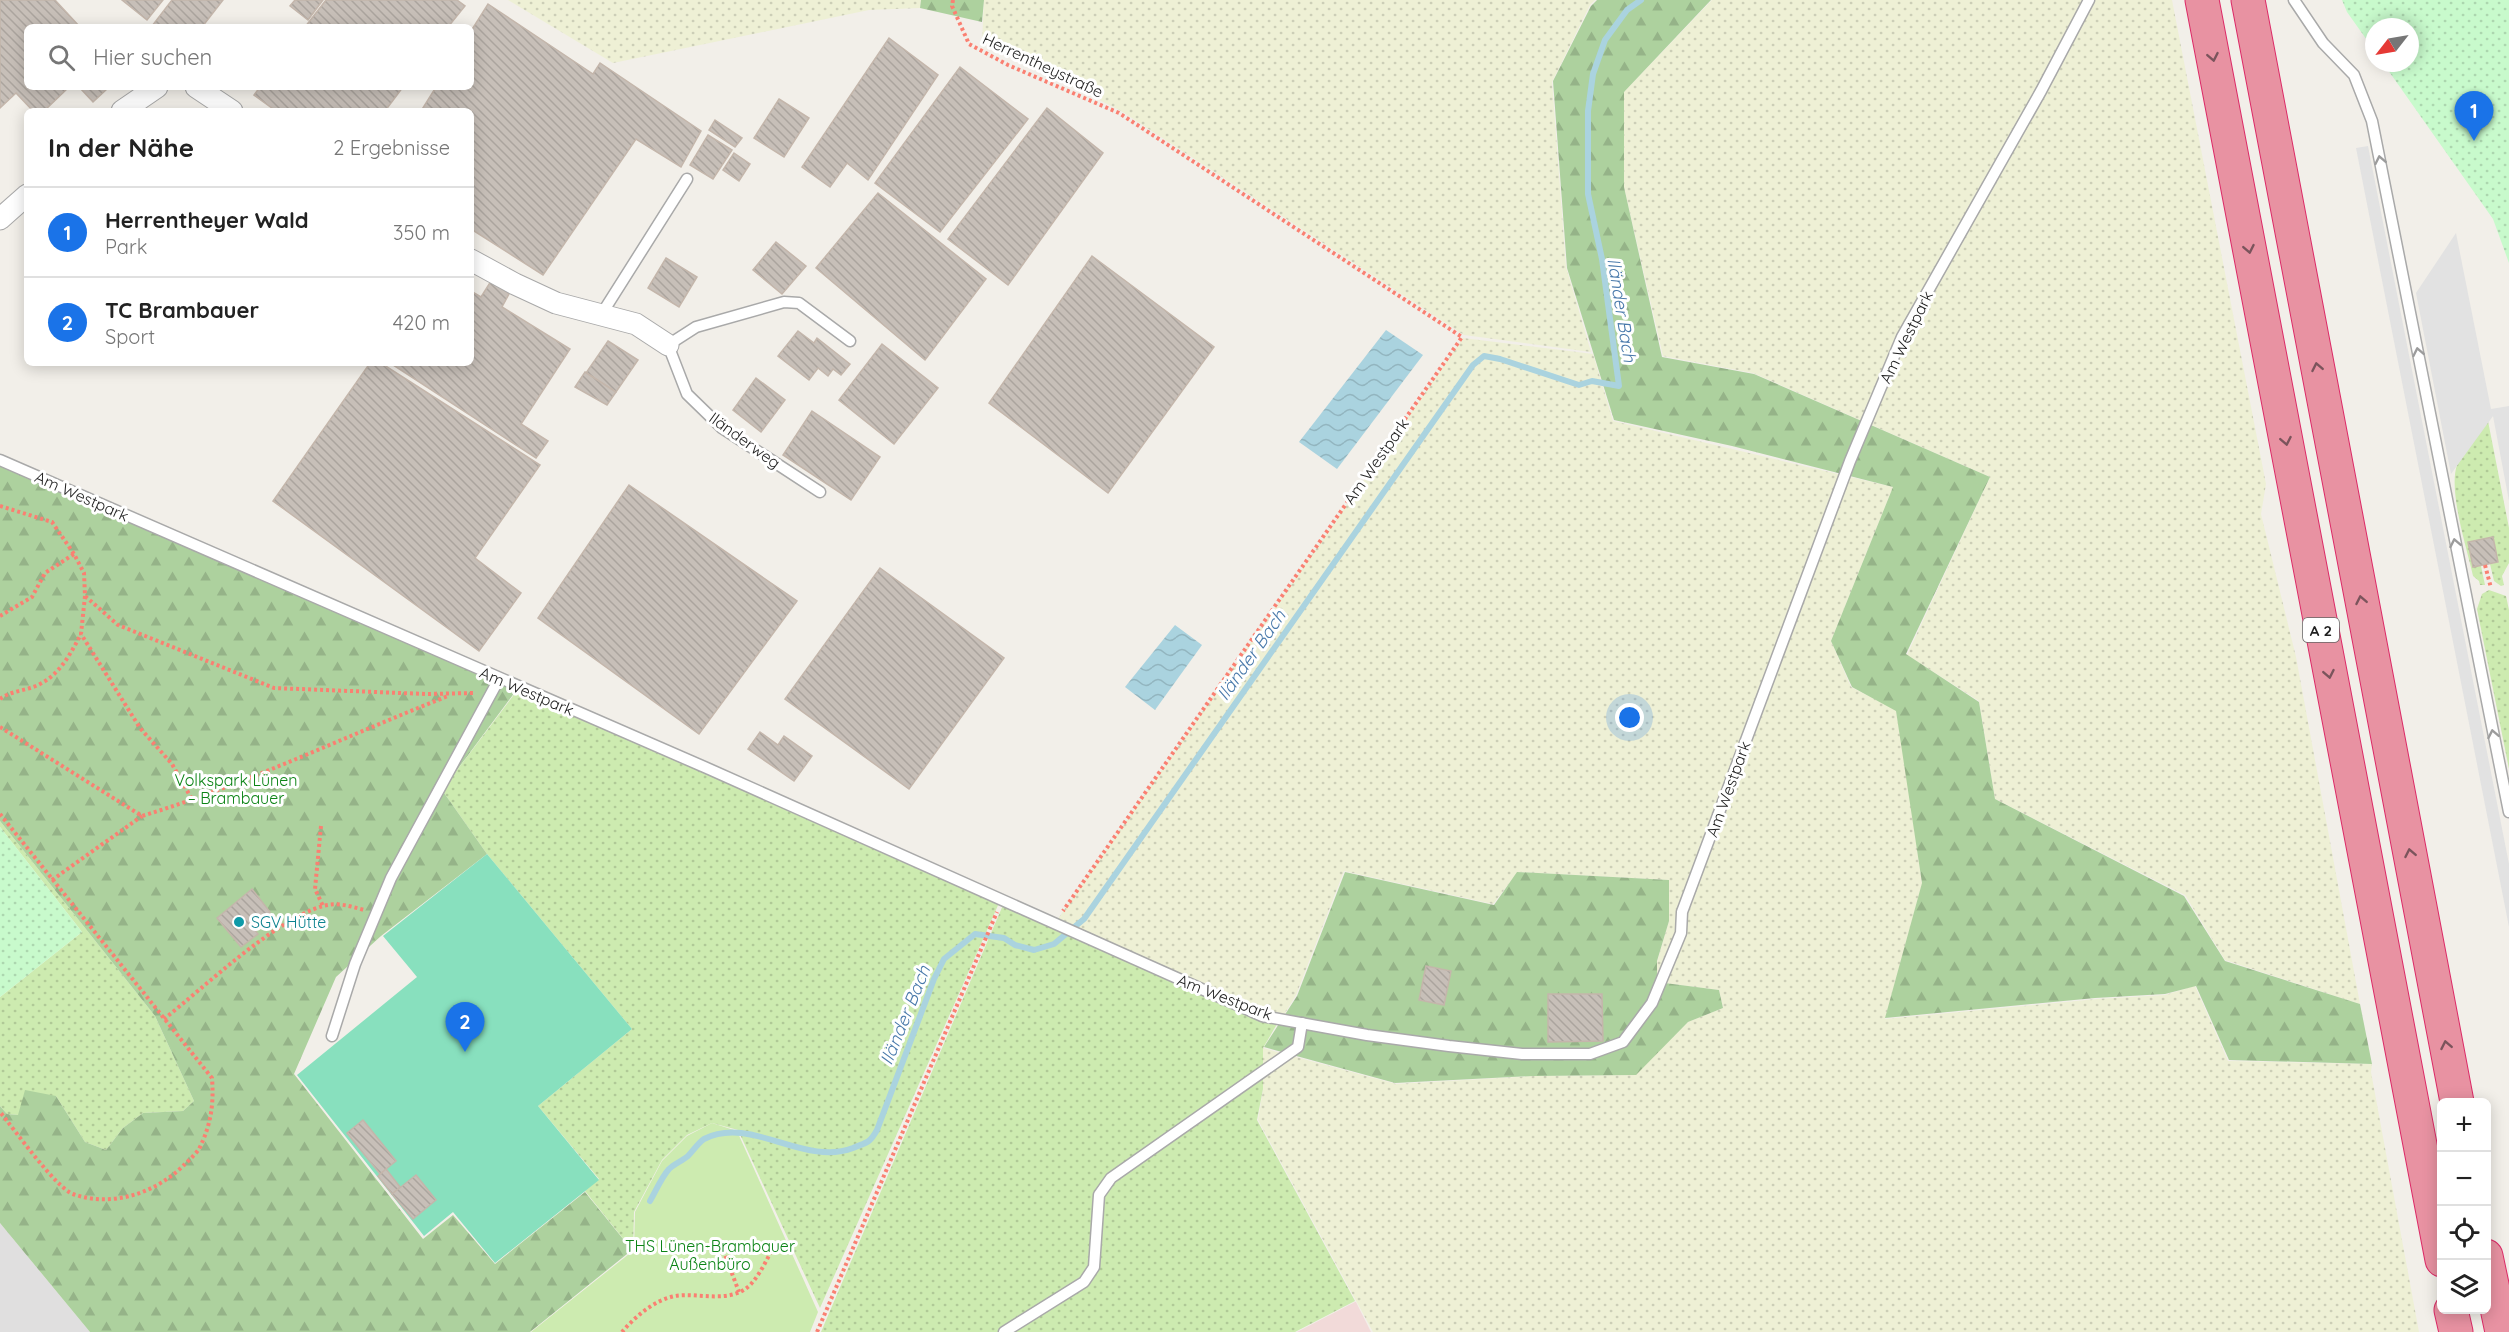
<!DOCTYPE html>
<html lang="de">
<head>
<meta charset="utf-8">
<style>
	body { margin:0; font-family:Quicksand,sans-serif; background:#f2f2f2; color:#222 }
	.controls { position:absolute; right:18px; bottom:18px; display:grid; overflow:hidden; border-radius:9px; box-shadow:0 3px 15px #0003 }
	.controls button { width:54px; height:54px; display:grid; place-items:center; padding:0; border:0; border-bottom:2px solid #e0e0e0; background:#fff; color:#222; font:30px sans-serif }
	.compass { position:absolute; left:2365px; top:18px; width:54px; height:54px; border-radius:50%; background:#fff; box-shadow:0 3px 15px #0003; rotate:239deg }
	.you { position:absolute; left:1630px; top:718px; width:21px; height:21px; margin:-15px; border:4px solid #fff; border-radius:50%; background:#1a73e8; box-shadow:0 0 0 9px #1a73e833 }
	.badge { display:grid; place-items:center; width:39px; height:39px; border-radius:50%; background:#1a73e8; color:#fff; font-size:20px; font-weight:700 }
	.pin { position:absolute; translate:-50% -50px; filter:drop-shadow(0 2px 3px #0008) }
	.pin::after { content:''; position:absolute; top:32px; width:21px; height:18px; background:inherit; clip-path:polygon(0 0,100% 0,50% 100%) }
	.list { margin:0; padding:0; list-style:none }
	h2 { display:flex; justify-content:space-between; align-items:center; height:78px; margin:0; padding:0 24px; font-size:26px }
	h2 small { font-size:20px; font-weight:400; color:#767676 }
	.list li { display:grid; grid-template-columns:39px 1fr auto; gap:18px; align-items:center; box-sizing:border-box; height:90px; padding:0 24px; border-top:2px solid #e0e0e0 }
	.list b { display:block; font-size:22px; white-space:nowrap }
	.list p { margin:0; font-size:20px; white-space:nowrap; color:#767676 }
	.list em { font-size:20px; font-style:normal; color:#767676 }
	.icon { flex:none; width:33px; height:33px; fill:none; stroke:currentColor; stroke-width:2; stroke-linecap:round; stroke-linejoin:round }
	.map { position:relative; flex:none; width:2509px; height:1332px; overflow:hidden }
	.search { position:absolute; background:#fff; box-shadow:0 3px 15px #0003; left:24px; top:24px; width:450px; height:66px; display:flex; align-items:center; gap:15px; box-sizing:border-box; padding:0 21px; border-radius:9px; color:#767676; font-size:22px }
	.panel { position:absolute; background:#fff; box-shadow:0 3px 15px #0003; left:24px; top:108px; width:450px; height:258px; border-radius:9px }
	.map>svg:first-child { display:block }
	.residential { fill:#e0dfdf }
	.commercial { fill:#f2dad9 }
	.farmland { fill:url(#farmland-dots) }
	.grass { fill:url(#grass-dots) }
	.forest { fill:url(#forest-firs) }
	.park { fill:url(#park-dots) }
	.garden { fill:#cdebb0 }
	.pitch { fill:#88e0be }
	.parking { fill:#e2e2e2 }
	.water { fill:url(#water-waves) }
	.lines { fill:none; stroke-linecap:round; stroke-linejoin:round }
	.stream { stroke:#aad3df; stroke-width:6 }
	.building { fill:url(#building-back-hatch); stroke:#c4b6ab; stroke-width:1.5 }
	.service-casing { stroke:#a9a9a9; stroke-width:13 }
	.minor-casing { stroke:#a9a9a9; stroke-width:23 }
	.motorway-casing { stroke:#dc2a67; stroke-width:35 }
	.path { stroke:#fa8072; stroke-width:4; stroke-dasharray:3 3; stroke-linecap:butt }
	.service { stroke:#fff; stroke-width:10 }
	.minor { stroke:#fff; stroke-width:21 }
	.motorway { stroke:#e892a2; stroke-width:33 }
	.oneway { stroke:#7b545c }
	.oneway2 { stroke:#9c9c9c }
	.culture-dot { fill:#0f9aa8; stroke:#fff; stroke-width:2 }
	.labels { text-anchor:middle; dominant-baseline:central; stroke-width:6; stroke-linejoin:round; paint-order:stroke }
	.shield { fill:#fff; stroke:#646464; stroke-width:1.5 }
	.shield-label { font-size:15px; font-weight:bold; fill:#222 }
	.street-label { font-size:16px; fill:#222; stroke:#fff }
	.park-label { font-size:16px; fill:#0c8416; stroke:#fff }
	.culture-label { font-size:16px; fill:#0d838f; stroke:#fff; text-anchor:start }
	.water-label { font-size:18px; font-style:italic; fill:#4a7aab; stroke:#fff }
</style>
</head>
<body>
<div class="map">
<svg width="2509" height="1332" viewBox="0 0 2509 1332">
	<defs>
		<pattern id="farmland-dots" width="8" height="8" patternUnits="userSpaceOnUse" patternTransform="scale(1.5)"><rect width="8" height="8" fill="#eef0d5"/><path d="M2 2h.1M6 6h.1" fill="none" stroke="#ccceb7" stroke-width="1.8" stroke-linecap="round"/></pattern>
		<pattern id="grass-dots" width="8" height="8" patternUnits="userSpaceOnUse" patternTransform="scale(1.5)"><rect width="8" height="8" fill="#cdebb0"/><path d="M2 2h.1M6 6h.1" fill="none" stroke="#b0c997" stroke-width="1.8" stroke-linecap="round"/></pattern>
		<pattern id="forest-firs" width="22" height="20" patternUnits="userSpaceOnUse" patternTransform="scale(1.5)"><rect width="22" height="20" fill="#add19e"/><path d="M5 1l3.5 6h-7zM16 11l3.5 6h-7z" fill="#95b388"/></pattern>
		<pattern id="park-dots" width="8" height="8" patternUnits="userSpaceOnUse" patternTransform="scale(1.5)"><rect width="8" height="8" fill="#c8facc"/><path d="M2 2h.1M6 6h.1" fill="none" stroke="#acd6af" stroke-width="1.8" stroke-linecap="round"/></pattern>
		<pattern id="water-waves" width="16" height="10" patternUnits="userSpaceOnUse" patternTransform="scale(1.5)"><rect width="16" height="10" fill="#aad3df"/><path d="M0 5q4-4 8 0t8 0" fill="none" stroke="#92b5bf"/></pattern>
		<pattern id="building-back-hatch" width="6" height="6" patternUnits="userSpaceOnUse" patternTransform="scale(1.5)"><rect width="6" height="6" fill="#c7bfb8"/><path d="M-1 5l2 2M0 0l6 6M5-1l2 2" fill="none" stroke="#aba49e"/></pattern>
	</defs>
	<rect width="100%" height="100%" fill="#f2efe9"/>
	<polygon class="residential" points="0,1223 90,1332 0,1332"/>
	<polygon class="commercial" points="1356,1302 1371,1332 1297,1332 1355,1302"/>
	<g class="farmland">
		<polygon points="508,0 921,0 920,8 869,10 613,63"/>
		<polygon points="984,0 1595,0 1590,5 1552,82 1566,267 1591,352 1464,335 1121,111 982,41"/>
		<polygon points="1712,0 2172,0 2266,484 2261,514 2296,657 2360,1004 2225,960 2185,895 1995,799 1979,701 1907,655 1990,477 1753,373 1663,356 1624,187 1623,93"/>
		<polygon points="1463,338 1593,354 1613,421 1893,487 1831,641 1851,687 1896,710 1908,785 1922,884 1885,1019 2097,999 2165,995 2195,986 2228,1061 2372,1064 2371,1072 2419,1332 1373,1332 1258,1120 1263,1090 1263,1048 1396,1084 1534,1076 1635,1075 1688,1022 1723,1008 1719,990 1657,982 1657,962 1669,921 1669,880 1518,872 1493,904 1344,871 1296,995 1282,1018 1263,1015 1055,923"/>
	</g>
	<g class="grass">
		<path d="M2488 421 2509 528V563L2502 576 2504 585 2501 586 2494 581 2490 564 2498 562 2493 537 2468 543 2473 567 2481 566 2485 585H2480L2479 581 2473 576C2467 548 2448 491 2457 465Z"/>
		<polygon points="2489,590 2506,596 2509,610 2509,769 2477,609 2482,594"/>
		<polygon points="519,688 999,903 820,1308 738,1130 712,1123 687,1135 662,1160 634,1212 633,1251 585,1191 599,1179 538,1106 632,1029 487,854 442,790"/>
		<polygon points="0,821 155,1016 194,1101 183,1111 143,1113 123,1128 106,1150 85,1142 56,1096 18,1115 7,1114 0,1106 0,997 82,932 0,827"/>
		<polygon points="1003,905 1280,1019 1263,1048 1263,1089 1257,1120 1355,1301 1295,1332 821,1332"/>
	</g>
	<g class="forest">
		<polygon points="921,0 984,0 982,22 920,8"/>
		<polygon points="1597,0 1711,0 1624,92 1624,187 1662,357 1754,374 1990,477 1906,654 1979,702 1995,799 2184,896 2225,961 2360,1004 2372,1064 2229,1060 2196,986 2165,994 2095,998 1885,1018 1922,883 1896,711 1852,687 1831,641 1893,487 1732,446 1614,420 1567,268 1553,81 1591,6"/>
		<polygon points="0,459 518,688 442,790 487,854 381,936 336,977 294,1074 423,1239 453,1215 495,1264 585,1192 632,1250 530,1332 90,1332 0,1223 0,1106 7,1114 18,1115 25,1090 56,1096 85,1142 106,1150 123,1128 143,1113 183,1111 194,1101 155,1016 0,821"/>
		<polygon points="1345,872 1494,905 1517,872 1669,880 1669,921 1657,961 1657,982 1719,990 1723,1008 1688,1022 1636,1075 1533,1076 1395,1083 1264,1047 1297,996"/>
	</g>
	<g class="park">
		<polygon points="2342,0 2509,0 2509,263 2493,219 2383,63 2410,63 2410,27 2374,27 2374,50 2347,12"/>
		<polygon points="0,827 82,932 0,997"/>
	</g>
	<polygon class="garden" points="712,1123 737,1131 818,1312 810,1332 531,1332 634,1250 635,1212 662,1161 687,1136"/>
	<polygon class="pitch" points="487,854 632,1029 538,1106 599,1180 495,1263 453,1212 424,1236 297,1075 417,977 383,936"/>
	<g class="parking">
		<polygon points="2368,146 2509,864 2509,927 2356,148"/>
		<polygon points="2456,233 2491,409 2509,406 2509,501 2493,416 2451,474 2416,293"/>
	</g>
	<g class="water">
		<polygon points="1386,330 1423,355 1337,469 1299,442"/>
		<polygon points="1175,625 1202,645 1155,710 1125,687"/>
	</g>
	<g class="lines">
		<path class="stream" d="M650 1201C656 1191 661 1178 669 1169 674 1164 682 1161 688 1156 693 1151 698 1143 704 1139 751 1115 804 1167 853 1148 867 1142 869 1144 877 1130L934 979 944 959 975 934 1004 938 1015 945 1034 950 1054 944 1084 919 1473 365 1484 356 1500 359 1579 385 1592 381 1619 386 1602 259 1588 194V111L1593 74 1605 40 1627 10 1641 0"/>
	</g>
	<g class="building">
		<polygon points="0,0 55,0 80,27 27,27 27,87 69,87 44,111 33,111 16,93 0,108"/>
		<polygon points="122,0 163,0 147,20"/>
		<polygon points="172,0 223,0 202,27 154,27 152,26"/>
		<polygon points="295,0 323,0 308,20 290,6"/>
		<polygon points="326,0 457,0 465,6 448,27 305,27"/>
		<polygon points="488,4 593,74 600,63 701,131 681,167 636,139 543,275 471,229 471,111 421,111 436,87 471,87 471,31"/>
		<polygon points="889,38 938,75 868,180 847,163 830,187 802,167"/>
		<polygon points="960,67 1028,119 940,232 875,183"/>
		<polygon points="79,87 105,87 107,89 93,102"/>
		<polygon points="260,87 403,87 385,111 276,111 254,95"/>
		<polygon points="779,99 809,118 784,157 754,138"/>
		<polygon points="1047,108 1103,153 1008,285 948,239"/>
		<polygon points="715,120 742,138 735,147 709,130"/>
		<polygon points="708,135 732,150 713,179 690,165"/>
		<polygon points="734,153 750,164 739,181 723,170"/>
		<polygon points="878,193 986,279 925,360 816,268"/>
		<polygon points="776,242 806,266 782,294 753,270"/>
		<polygon points="1092,256 1214,347 1108,493 989,403"/>
		<polygon points="666,258 697,277 679,307 648,288"/>
		<polygon points="491,281 509,294 502,307 570,349 521,424 548,441 536,458 390,363 471,363 471,291 481,297"/>
		<polygon points="798,331 814,343 817,338 850,364 841,375 833,369 828,376 818,368 809,380 778,356"/>
		<polygon points="608,341 638,360 616,392 586,373"/>
		<polygon points="882,344 938,388 894,444 839,400"/>
		<polygon points="370,363 381,363 540,465 475,558 521,593 479,651 273,501"/>
		<polygon points="585,372 616,392 607,405 575,387"/>
		<polygon points="756,378 785,400 761,432 733,410"/>
		<polygon points="812,411 880,457 851,500 783,455"/>
		<polygon points="629,485 797,601 699,734 538,618"/>
		<polygon points="2493,537 2498,562 2473,567 2468,542"/>
		<polygon points="880,568 1004,658 909,789 785,699"/>
		<polygon points="760,732 778,745 784,736 812,756 794,781 748,749"/>
		<polygon points="252,889 270,912 252,926 258,934 241,947 217,918"/>
		<polygon points="1426,966 1451,971 1444,1005 1419,1000"/>
		<polygon points="1548,994 1602,994 1603,1041 1548,1042"/>
		<polygon points="363,1120 396,1161 380,1174 347,1133"/>
		<polygon points="386,1169 400,1187 392,1194 378,1176"/>
		<polygon points="416,1175 436,1200 413,1219 392,1194"/>
	</g>
	<g class="lines">
		<defs>
			<g id="service">
				<polyline points="2294,0 2323,43 2354,75 2372,121 2509,812"/>
				<polyline points="601,315 687,179"/>
				<polyline points="0,460 709,769 1262,1016 1367,1035 1449,1046 1522,1054 1590,1054 1623,1042 1652,1003 1681,933 1682,912 1850,461 1902,337 2041,91 2089,0"/>
				<polyline points="820,492 722,428 687,394 668,345 696,327 784,302 799,303 850,341"/>
				<polyline points="332,1036 355,964 391,878 499,679"/>
				<polyline points="1004,1332 1084,1282 1094,1267 1099,1195 1111,1178 1298,1047 1302,1023"/>
			</g>
			<g id="minor">
				<polyline points="196,87 232,111"/>
				<polyline points="122,111 157,87"/>
				<polyline points="0,219 27,195"/>
				<polyline points="471,260 515,284 556,303 636,324 668,345"/>
			</g>
			<g id="motorway">
				<polyline points="2202,0 2442,1260"/>
				<polyline points="2248,0 2457,1102"/>
				<polyline points="2486,1256 2502,1332"/>
				<polyline points="2451,1310 2456,1332"/>
			</g>
		</defs>
		<use href="#service" class="service-casing"/>
		<use href="#minor" class="minor-casing"/>
		<use href="#motorway" class="motorway-casing"/>
		<g class="path">
			<polyline points="953,0 952,6 969,44 1008,65 1119,113 1462,337 1063,911"/>
			<polyline points="0,506 52,522 74,554 84,573 85,596 118,625 274,688 426,694 475,693"/>
			<polyline points="2485,565 2491,588"/>
			<polyline points="85,596 81,634 140,728 172,764 193,801"/>
			<polyline points="0,616 32,597 45,573 74,554"/>
			<path d="M0 699C12 690 27 691 40 684 60 674 71 653 81 634"/>
			<path d="M0 727 142 816C247 784 346 736 448 696"/>
			<path d="M0 814 212 1078C214 1104 211 1125 199 1149 195 1155 188 1161 183 1166 155 1193 112 1208 73 1194 56 1188 14 1129 0 1112"/>
			<polyline points="321,826 315,889 323,906"/>
			<polyline points="52,880 142,816"/>
			<path d="M164 1019C206 986 274 920 323 906 337 902 350 906 364 910"/>
			<polyline points="719,1239 739,1292"/>
			<path d="M622 1332C635 1317 654 1300 675 1296 699 1292 731 1305 751 1284 761 1273 768 1257 775 1244"/>
			<polyline points="817,1332 997,912"/>
		</g>
		<use href="#service" class="service"/>
		<use href="#minor" class="minor"/>
		<use href="#motorway" class="motorway"/>
	</g>
	<defs><path id="oneway-chevron" d="M-2-3.5L2.5 0L-2 3.5" fill="none" stroke-width="1.6" stroke-linecap="round" stroke-linejoin="round" transform="scale(1.5)"/></defs>
	<g class="oneway">
		<use href="#oneway-chevron" transform="translate(2213 57) rotate(79)"/>
		<use href="#oneway-chevron" transform="translate(2249 249) rotate(79)"/>
		<use href="#oneway-chevron" transform="translate(2317 367) rotate(-101)"/>
		<use href="#oneway-chevron" transform="translate(2286 441) rotate(79)"/>
		<use href="#oneway-chevron" transform="translate(2361 600) rotate(-101)"/>
		<use href="#oneway-chevron" transform="translate(2329 674) rotate(79)"/>
		<use href="#oneway-chevron" transform="translate(2410 853) rotate(-101)"/>
		<use href="#oneway-chevron" transform="translate(2446 1045) rotate(-101)"/>
	</g>
	<g class="oneway2">
		<use href="#oneway-chevron" transform="translate(2380 160) rotate(-101)"/>
		<use href="#oneway-chevron" transform="translate(2418 352) rotate(-101)"/>
		<use href="#oneway-chevron" transform="translate(2455 543) rotate(-101)"/>
		<use href="#oneway-chevron" transform="translate(2493 734) rotate(-101)"/>
	</g>
	<circle class="culture-dot" cx="239" cy="922" r="6"/>
	<g class="labels">
		<rect class="shield" x="2303" y="618" width="36" height="24" rx="4.5"/>
		<g class="shield-label">
			<text x="2321" y="630">A 2</text>
		</g>
		<g class="street-label">
			<text transform="translate(1043 65) rotate(25)">Herrentheystraße</text>
			<text transform="translate(1906 337) rotate(-64)">Am Westpark</text>
			<text transform="translate(745 440) rotate(36)">Iländerweg</text>
			<text transform="translate(1376 461) rotate(-55)">Am Westpark</text>
			<text transform="translate(82 496) rotate(24)">Am Westpark</text>
			<text transform="translate(527 691) rotate(23)">Am Westpark</text>
			<text transform="translate(1728 789) rotate(-70)">Am Westpark</text>
			<text transform="translate(1225 997) rotate(21)">Am Westpark</text>
		</g>
		<g class="park-label">
			<text x="236" y="780">Volkspark Lünen<tspan x="236" dy="18">– Brambauer</tspan></text>
			<text x="710" y="1246">THS Lünen-Brambauer<tspan x="710" dy="18">Außenbüro</tspan></text>
		</g>
		<g class="culture-label">
			<text x="251" y="922">SGV Hütte</text>
		</g>
		<g class="water-label">
			<text transform="translate(1622 310) rotate(81)">Iländer Bach</text>
			<text transform="translate(1251 655) rotate(-55)">Iländer Bach</text>
			<text transform="translate(905 1015) rotate(-68)">Iländer Bach</text>
		</g>
	</g>
</svg>
<div class="controls">
<button>+</button>
<button>−</button>
<button><svg class="icon" aria-label="locate" viewBox="0 0 24 24"><circle cx="12" cy="12" r="6"/><path d="M12 2v4M12 18v4M2 12h4M18 12h4"/></svg></button>
<button><svg class="icon" aria-label="layers" viewBox="0 0 24 24"><path d="M12 4l9 5-9 5-9-5zM3 14l9 5 9-5"/></svg></button>
</div>
<svg class="compass" viewBox="-18 -18 36 36"><path d="M0-13l5 13h-10z" fill="#e53935"/><path d="M0 13l5-13h-10z" fill="#767676"/></svg>
<div class="you"></div>
<div class="pin badge" style="left:2474px;top:141px">1</div>
<div class="pin badge" style="left:465px;top:1052px">2</div>
<div class="search"><svg class="icon" aria-label="search" viewBox="0 0 24 24"><circle cx="10" cy="10" r="6"/><path d="M15 15l6 6"/></svg>Hier suchen</div>
<section class="panel">
<h2>In der Nähe<small>2 Ergebnisse</small></h2>
<ul class="list">
<li><span class="badge">1</span><div><b>Herrentheyer Wald</b><p>Park</p></div><em>350 m</em></li>
<li><span class="badge">2</span><div><b>TC Brambauer</b><p>Sport</p></div><em>420 m</em></li>
</ul>
</section>
</div>
</body>
</html>
